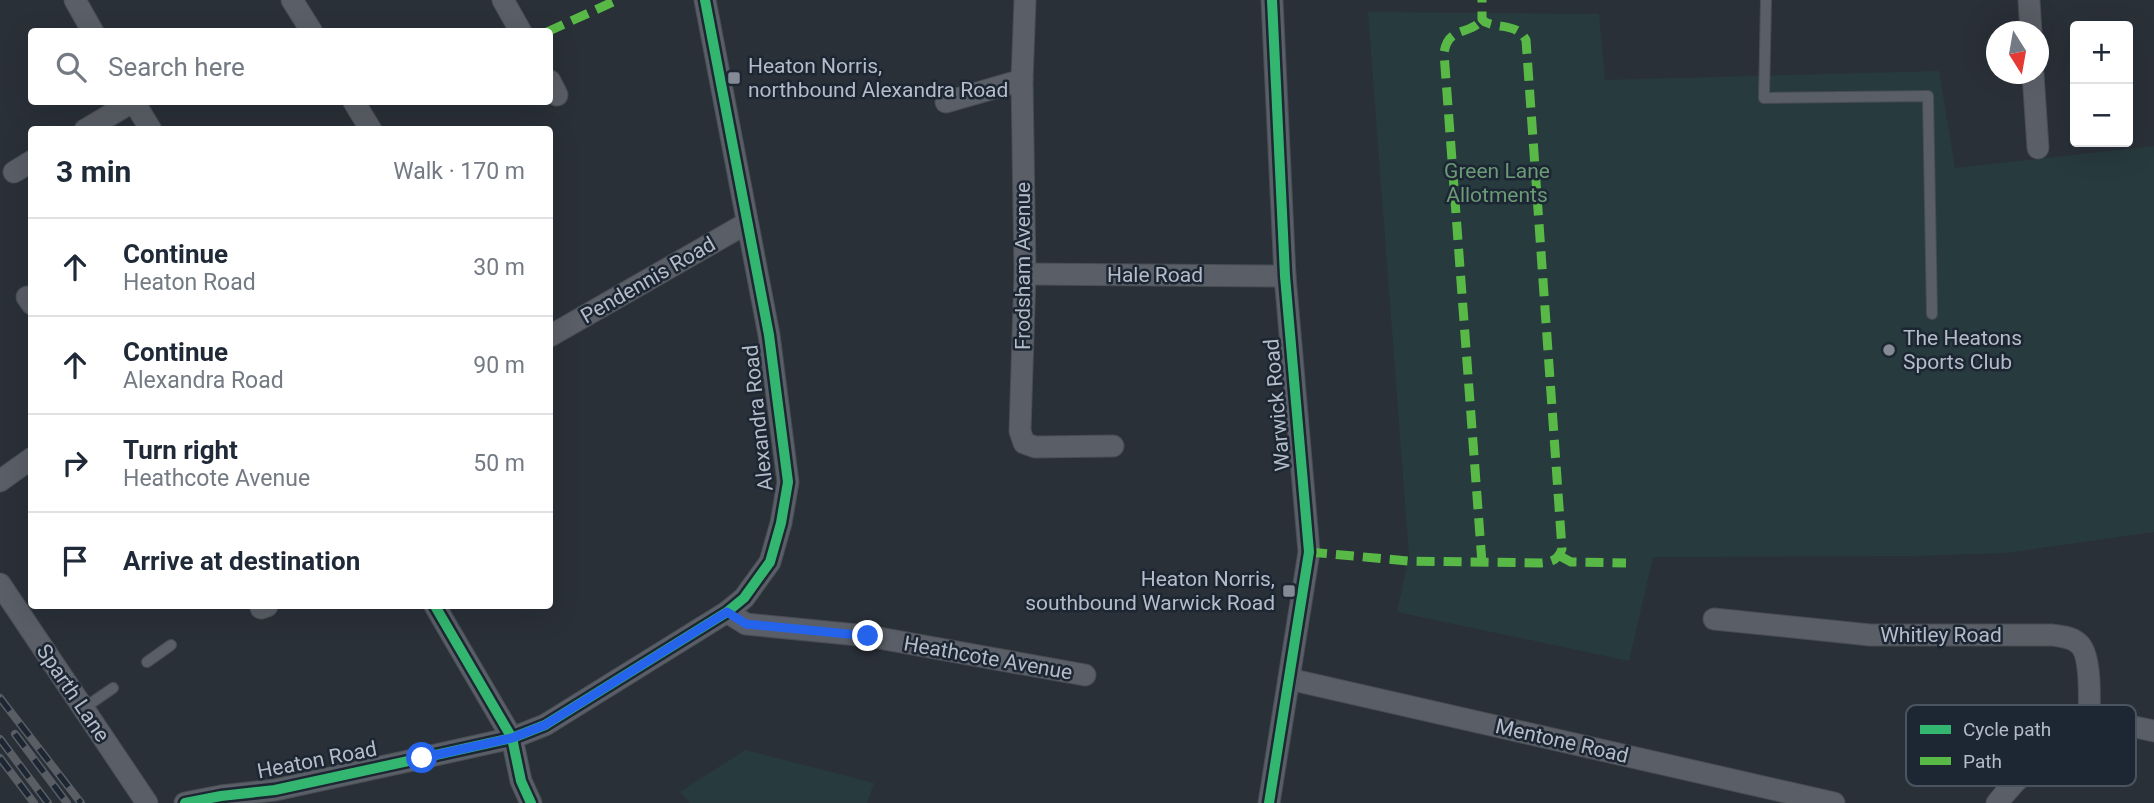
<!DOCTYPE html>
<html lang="en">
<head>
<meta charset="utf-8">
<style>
	body { margin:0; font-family:Roboto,sans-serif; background:#f6f6f7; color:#1f2937 }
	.controls { position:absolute; right:21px; top:21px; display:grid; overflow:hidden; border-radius:7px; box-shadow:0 7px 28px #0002 }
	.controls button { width:63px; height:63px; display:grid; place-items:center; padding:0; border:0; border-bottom:2px solid #e0e1e3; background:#fff; color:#1f2937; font:35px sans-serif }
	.compass { position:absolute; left:1986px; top:21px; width:63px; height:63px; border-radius:50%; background:#fff; box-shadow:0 7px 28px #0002; rotate:169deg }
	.stop { position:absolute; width:21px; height:21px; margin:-16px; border:5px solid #2563eb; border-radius:50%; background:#fff }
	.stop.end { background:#2563eb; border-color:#fff; box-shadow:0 2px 7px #0008 }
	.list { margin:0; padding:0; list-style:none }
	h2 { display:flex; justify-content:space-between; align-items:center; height:91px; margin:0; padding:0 28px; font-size:30px }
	h2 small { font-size:23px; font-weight:400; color:#747a83 }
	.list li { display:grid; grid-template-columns:46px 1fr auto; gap:21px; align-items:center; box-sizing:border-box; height:98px; padding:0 28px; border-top:2px solid #e0e1e3 }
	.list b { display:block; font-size:26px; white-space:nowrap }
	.list p { margin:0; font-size:23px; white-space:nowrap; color:#747a83 }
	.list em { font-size:23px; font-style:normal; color:#747a83 }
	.icon { flex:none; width:38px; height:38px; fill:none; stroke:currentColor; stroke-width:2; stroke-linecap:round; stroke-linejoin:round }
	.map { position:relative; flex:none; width:2154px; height:803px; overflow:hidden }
	.search { position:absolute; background:#fff; box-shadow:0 7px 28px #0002; left:28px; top:28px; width:525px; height:77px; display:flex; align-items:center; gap:18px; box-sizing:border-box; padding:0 24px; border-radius:7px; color:#747a83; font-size:26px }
	.panel { position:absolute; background:#fff; box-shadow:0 7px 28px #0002; left:28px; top:126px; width:525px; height:483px; border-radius:7px }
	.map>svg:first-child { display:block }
	.green { fill:#273a3e }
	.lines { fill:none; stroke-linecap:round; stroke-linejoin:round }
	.lane-casing { stroke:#484c53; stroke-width:12 }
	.street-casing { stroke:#484c53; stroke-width:23 }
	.lane { stroke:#5a5e66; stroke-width:10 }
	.street { stroke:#5a5e66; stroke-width:21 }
	.rail-casing { stroke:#595d64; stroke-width:8 }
	.rail { stroke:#1d2633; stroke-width:5; stroke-dasharray:16; stroke-linecap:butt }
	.quiet { stroke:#58b947; stroke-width:9; stroke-dasharray:18 9; stroke-linecap:butt }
	.cycleway-casing { stroke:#1d2633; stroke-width:15 }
	.cycleway { stroke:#33b770; stroke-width:10 }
	.route { stroke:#2563eb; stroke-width:9 }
	.poi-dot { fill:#848b96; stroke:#1d2633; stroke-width:2.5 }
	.labels { text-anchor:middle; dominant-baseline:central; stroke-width:5; stroke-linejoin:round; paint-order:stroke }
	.poi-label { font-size:21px; fill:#b4bcc9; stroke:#1d2633; text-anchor:start }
	.park-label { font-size:21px; fill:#6b9a76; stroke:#1d2633 }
	.street-label { font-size:21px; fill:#b4bcc9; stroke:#1d2633 }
	.key { fill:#1d2633; stroke:#4a5360; stroke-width:2 }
	.key-label { font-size:19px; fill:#b4bcc9 }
</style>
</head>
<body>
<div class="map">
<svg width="2154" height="803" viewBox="0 0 2154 803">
	<rect width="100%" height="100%" fill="#2a3038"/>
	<g class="green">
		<polygon points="1368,12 1599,14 1605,80 1939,71 1955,168 2154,146 2154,532 2005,553 1912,556 1653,557 1629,661 1397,612 1409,556"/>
		<polygon points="745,750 874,783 867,803 690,803 680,792"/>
	</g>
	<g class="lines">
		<defs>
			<g id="lane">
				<polyline points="1766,0 1764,98 1928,96 1932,314"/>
				<polyline points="147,662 171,645"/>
				<polyline points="84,708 113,688"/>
			</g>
			<g id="street">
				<polyline points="75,0 93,32"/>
				<polyline points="292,0 312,32"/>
				<polyline points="503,0 521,32"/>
				<polyline points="1025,0 1022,80 1025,274 1020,431 1024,443 1035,447 1113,446"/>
				<polyline points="2029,0 2031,32"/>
				<polyline points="2033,74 2038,148"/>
				<polyline points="550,81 557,95"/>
				<polyline points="134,102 151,130"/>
				<polyline points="354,102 371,130"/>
				<polyline points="946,102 1022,80"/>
				<polyline points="85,130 132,102"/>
				<polyline points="14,172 32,161"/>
				<polyline points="1025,274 1285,276"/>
				<polyline points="27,297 32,304"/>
				<polyline points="550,336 747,223"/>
				<polyline points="0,481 32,458"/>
				<polyline points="0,584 147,803"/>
				<polyline points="435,606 512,738 521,781 531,803"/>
				<polyline points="261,608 267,606"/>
				<polyline points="727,612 746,624 868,636 1085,675"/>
				<path d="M1714 619 1870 635H2052C2061 636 2071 637 2078 643 2093 654 2089 710 2089 729"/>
				<polyline points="1289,679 1834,803"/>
				<polyline points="185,803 221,796 275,790 422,758 512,738 545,725 727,612 744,598 770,562 781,523 788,482 769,335 705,0"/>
				<polyline points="1269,803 1309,552 1285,276 1272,0"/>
				<path d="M1997 803C2019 775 2055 741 2089 729 2108 723 2135 726 2154 731"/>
			</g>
		</defs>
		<use href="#lane" class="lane-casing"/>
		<use href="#street" class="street-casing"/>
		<use href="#lane" class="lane"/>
		<use href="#street" class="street"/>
		<defs>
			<g id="rail">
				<polyline points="0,698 81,803"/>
				<polyline points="15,734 67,803"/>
				<polyline points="0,739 48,803"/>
				<polyline points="0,758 34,803"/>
			</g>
		</defs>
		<use href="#rail" class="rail-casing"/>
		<use href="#rail" class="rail"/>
		<g class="quiet">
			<polyline points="547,32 617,0"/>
			<path d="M1309 552 1408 561 1541 563C1552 562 1558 560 1562 549L1526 40C1517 23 1500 29 1485 22L1482 19V0"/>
			<polyline points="1560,556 1571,562 1626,563"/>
			<path d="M1482 563 1444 53C1448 25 1471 36 1482 19"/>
		</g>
		<defs>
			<g id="cycleway">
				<polyline points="435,606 512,738 521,781 531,803"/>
				<polyline points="185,803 221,796 275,790 422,758 512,738 545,725 727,612 744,598 770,562 781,523 788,482 769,335 705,0"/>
				<polyline points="1269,803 1309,552 1285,276 1272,0"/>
			</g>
		</defs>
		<use href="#cycleway" class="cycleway-casing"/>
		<use href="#cycleway" class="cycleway"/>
	</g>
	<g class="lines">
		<polyline class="route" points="422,758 512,738 545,725 727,612 746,624 868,636"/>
	</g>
	<g class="poi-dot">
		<rect x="727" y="71" width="14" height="14" rx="3.5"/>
		<circle cx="1889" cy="350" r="7"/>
		<rect x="1282" y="584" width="14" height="14" rx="3.5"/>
	</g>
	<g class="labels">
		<g class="poi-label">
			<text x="748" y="66">Heaton Norris,<tspan x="748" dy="24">northbound Alexandra Road</tspan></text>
			<text x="1903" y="338">The Heatons<tspan x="1903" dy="24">Sports Club</tspan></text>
			<text x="1275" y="579" text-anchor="end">Heaton Norris,<tspan x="1275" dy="24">southbound Warwick Road</tspan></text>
		</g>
		<g class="park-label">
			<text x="1497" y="171">Green Lane<tspan x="1497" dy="24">Allotments</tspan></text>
		</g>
		<g class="street-label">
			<text transform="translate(1023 266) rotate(-90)">Frodsham Avenue</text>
			<text x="1155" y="275">Hale Road</text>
			<text transform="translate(648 280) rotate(-30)">Pendennis Road</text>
			<text transform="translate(1277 405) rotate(-95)">Warwick Road</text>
			<text transform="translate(758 418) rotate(-96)">Alexandra Road</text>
			<text x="1941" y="635">Whitley Road</text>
			<text transform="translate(988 658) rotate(10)">Heathcote Avenue</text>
			<text transform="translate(73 693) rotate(56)">Sparth Lane</text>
			<text transform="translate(1562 741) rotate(13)">Mentone Road</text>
			<text transform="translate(317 760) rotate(-11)">Heaton Road</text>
		</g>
	</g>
	<rect x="1906" y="705" width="230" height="81" rx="10" class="key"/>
	<rect x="1920" y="725" width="31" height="9" fill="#33b770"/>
	<rect x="1920" y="757" width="31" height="8" fill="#58b947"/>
	<g class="key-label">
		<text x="1963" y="736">Cycle path</text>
		<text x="1963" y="768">Path</text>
	</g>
</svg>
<div class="controls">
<button>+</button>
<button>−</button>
</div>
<svg class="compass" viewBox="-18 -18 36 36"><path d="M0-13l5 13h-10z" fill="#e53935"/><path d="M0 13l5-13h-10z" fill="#747a83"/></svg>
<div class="stop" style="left:422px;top:758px"></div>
<div class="stop end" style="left:868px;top:636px"></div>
<div class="search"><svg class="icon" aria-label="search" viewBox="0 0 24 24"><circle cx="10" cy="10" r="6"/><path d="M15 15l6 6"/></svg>Search here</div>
<section class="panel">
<h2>3 min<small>Walk · 170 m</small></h2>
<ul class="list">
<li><svg class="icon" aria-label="ahead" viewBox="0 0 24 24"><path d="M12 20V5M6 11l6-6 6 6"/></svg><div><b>Continue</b><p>Heaton Road</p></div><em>30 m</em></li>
<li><svg class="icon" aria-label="ahead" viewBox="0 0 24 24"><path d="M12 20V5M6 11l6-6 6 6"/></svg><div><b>Continue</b><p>Alexandra Road</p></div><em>90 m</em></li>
<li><svg class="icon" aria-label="right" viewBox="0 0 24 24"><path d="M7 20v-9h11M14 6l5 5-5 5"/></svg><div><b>Turn right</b><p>Heathcote Avenue</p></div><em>50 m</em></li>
<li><svg class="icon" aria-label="arrive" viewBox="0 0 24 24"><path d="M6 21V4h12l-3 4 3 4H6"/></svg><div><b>Arrive at destination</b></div></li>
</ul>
</section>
</div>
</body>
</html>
